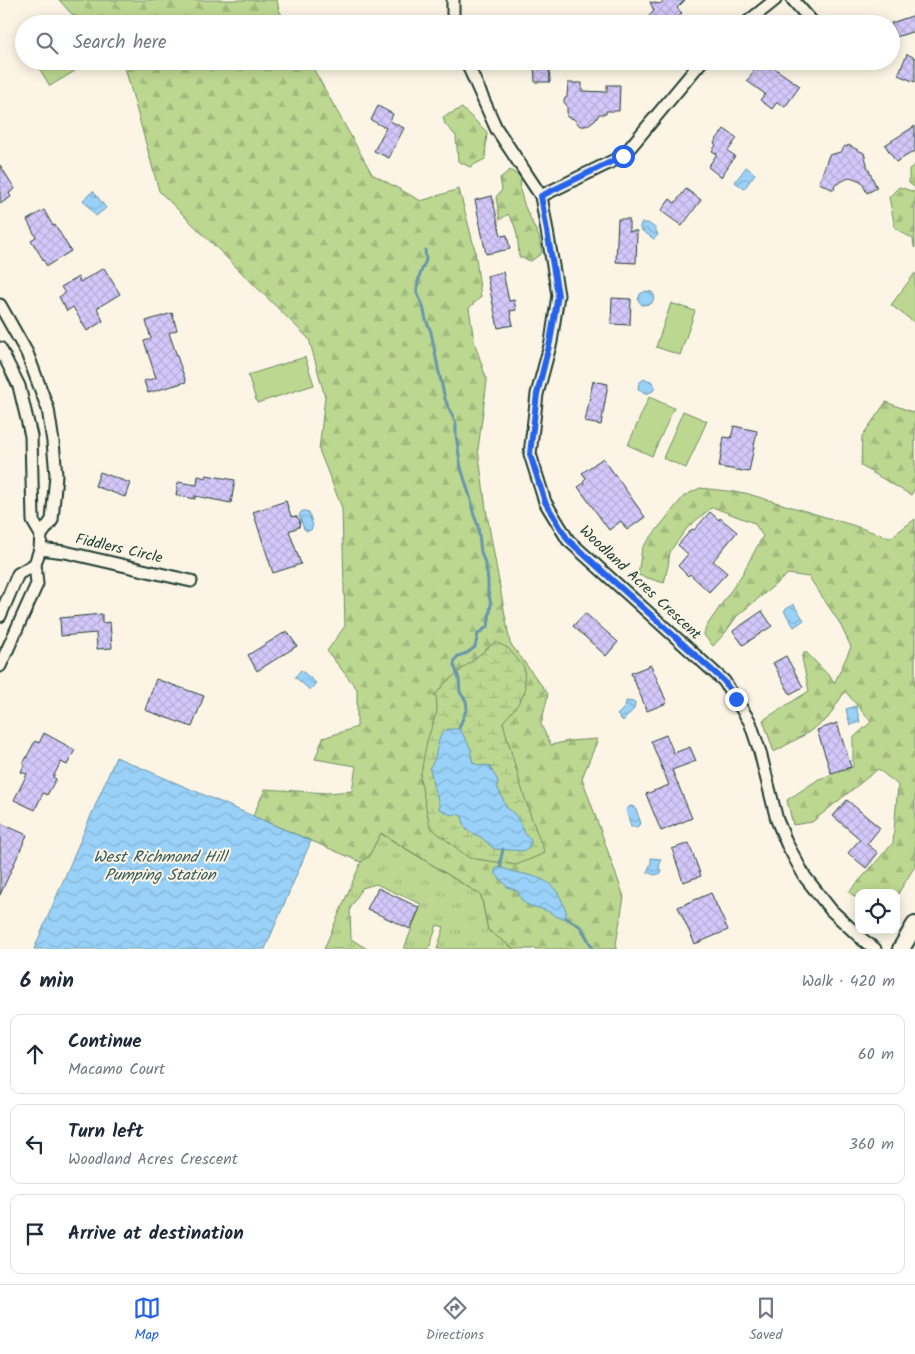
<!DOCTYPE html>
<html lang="en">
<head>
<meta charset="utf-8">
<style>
	body { margin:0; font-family:Kalam,sans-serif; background:#f6f6f7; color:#1f2937 }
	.controls { position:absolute; right:15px; bottom:15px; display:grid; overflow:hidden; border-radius:10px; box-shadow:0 2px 12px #0003 }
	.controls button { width:45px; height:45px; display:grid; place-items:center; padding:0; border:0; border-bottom:1px solid #e0e1e3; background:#fff; color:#1f2937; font:25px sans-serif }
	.stop { position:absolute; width:15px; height:15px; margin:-11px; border:4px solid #2563eb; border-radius:50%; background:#fff }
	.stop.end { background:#2563eb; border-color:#fff; box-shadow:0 1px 5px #0008 }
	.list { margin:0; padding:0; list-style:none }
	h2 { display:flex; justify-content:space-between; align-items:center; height:65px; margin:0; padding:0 20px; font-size:21px }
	h2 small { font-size:16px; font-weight:400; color:#747a83 }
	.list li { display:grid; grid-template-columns:32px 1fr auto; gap:15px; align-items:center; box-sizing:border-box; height:80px; margin:0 10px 10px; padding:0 10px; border:1px solid #e0e1e3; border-radius:10px }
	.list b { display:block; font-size:19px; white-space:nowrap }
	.list p { margin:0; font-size:16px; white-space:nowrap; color:#747a83 }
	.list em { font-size:16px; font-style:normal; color:#747a83 }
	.icon { flex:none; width:28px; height:28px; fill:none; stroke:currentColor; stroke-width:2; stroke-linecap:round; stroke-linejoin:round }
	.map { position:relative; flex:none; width:915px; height:949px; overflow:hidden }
	.search { position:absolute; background:#fff; box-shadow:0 2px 12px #0003; left:15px; right:15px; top:15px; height:55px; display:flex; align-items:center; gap:12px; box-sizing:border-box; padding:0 18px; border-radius:28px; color:#747a83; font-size:19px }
	.sheet { height:335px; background:#fff }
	nav { display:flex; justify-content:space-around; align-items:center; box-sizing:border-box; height:70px; border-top:1px solid #e0e1e3; background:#fff; font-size:14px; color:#747a83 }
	nav a { display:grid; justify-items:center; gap:2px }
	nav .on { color:#2563eb }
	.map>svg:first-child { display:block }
	.grass { fill:url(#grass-tufts); stroke:#6e8a62 }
	.forest { fill:url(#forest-firs); stroke:#6e8a62 }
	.wetland { fill:url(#wetland-marsh); stroke:#6e8a62 }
	.pitch { fill:#bcd890; stroke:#6e8a62 }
	.water { fill:url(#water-waves); stroke:#6896aa }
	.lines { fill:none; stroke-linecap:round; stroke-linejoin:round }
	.stream { stroke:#6896aa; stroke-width:3 }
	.building { fill:url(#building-cross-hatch); stroke:#1f3d34 }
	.street-casing { stroke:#1f3d34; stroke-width:15 }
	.secondary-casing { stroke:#1f3d34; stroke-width:20 }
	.street { stroke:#fcf5e5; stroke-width:11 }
	.secondary { stroke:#fcf5e5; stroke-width:16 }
	.route { stroke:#2563eb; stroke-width:6 }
	.labels { text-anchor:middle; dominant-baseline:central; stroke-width:4; stroke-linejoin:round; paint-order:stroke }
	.street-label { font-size:15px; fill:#1f3d34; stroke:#fcf5e5 }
	.water-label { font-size:16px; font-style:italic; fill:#375b5b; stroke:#fcf5e5 }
</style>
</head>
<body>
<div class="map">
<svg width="915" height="949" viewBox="0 0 915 949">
	<defs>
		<pattern id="grass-tufts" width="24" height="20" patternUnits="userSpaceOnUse" patternTransform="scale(1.25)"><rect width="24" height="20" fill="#bcd890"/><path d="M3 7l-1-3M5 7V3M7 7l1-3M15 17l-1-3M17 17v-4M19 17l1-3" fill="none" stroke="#a1ba7d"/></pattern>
		<pattern id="forest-firs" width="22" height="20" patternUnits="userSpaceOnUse" patternTransform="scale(1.25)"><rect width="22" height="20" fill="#bcd890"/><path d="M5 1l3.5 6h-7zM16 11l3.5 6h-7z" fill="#a1ba7d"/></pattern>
		<pattern id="wetland-marsh" width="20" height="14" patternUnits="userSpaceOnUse" patternTransform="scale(1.25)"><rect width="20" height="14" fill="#bcd890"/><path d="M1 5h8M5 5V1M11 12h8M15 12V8" fill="none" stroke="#a1ba7d"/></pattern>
		<pattern id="water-waves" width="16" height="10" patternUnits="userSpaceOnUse" patternTransform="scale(1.25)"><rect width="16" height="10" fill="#99d1f8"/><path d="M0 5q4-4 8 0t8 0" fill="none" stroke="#83b4d5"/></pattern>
		<pattern id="building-cross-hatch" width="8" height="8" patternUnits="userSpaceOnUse" patternTransform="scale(1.25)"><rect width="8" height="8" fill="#d4c8fa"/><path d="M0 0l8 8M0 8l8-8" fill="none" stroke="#b6add7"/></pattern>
	</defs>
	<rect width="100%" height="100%" fill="#fcf5e5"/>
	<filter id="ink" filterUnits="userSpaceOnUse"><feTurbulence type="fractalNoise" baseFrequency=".02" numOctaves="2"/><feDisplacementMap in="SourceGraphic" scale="10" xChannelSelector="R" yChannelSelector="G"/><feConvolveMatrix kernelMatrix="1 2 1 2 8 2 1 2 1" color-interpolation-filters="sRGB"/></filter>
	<g filter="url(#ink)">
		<polygon class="grass" points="380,833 481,895 488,930 514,949 437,949 444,927 437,925 429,949 404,949 421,904 376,884 362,888 350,909 351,939 367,949 324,949 361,862 369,856"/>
		<g class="forest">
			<polygon points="59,0 277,0 279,10 287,24 81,24"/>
			<polygon points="116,61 309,61 372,174 421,201 459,189 475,250 481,297 469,308 474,341 487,381 478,449 486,509 510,643 548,694 541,725 551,745 569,741 598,739 582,778 624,897 616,944 617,949 535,949 533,948 532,949 514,949 488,930 481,895 381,833 369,856 361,862 253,816 265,789 327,793 352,791 356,766 315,759 323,738 357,727 357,689 327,651 345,626 342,508 319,450 325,397 309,339 159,191 126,71"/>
			<polygon points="462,108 487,132 485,159 470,167 458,161 456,136 445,124 443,117"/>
			<polygon points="915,165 915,188 909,183 909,169"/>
			<path d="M510 170 521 177 520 190 525 207 539 237 542 253 531 261 519 257C518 241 518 227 508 214L500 220 496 197 502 190 500 178Z"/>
			<polygon points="899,187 915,192 915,248 914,247 913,239 895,228 889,197"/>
			<polygon points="886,402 915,413 915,488 911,495 861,466 862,436"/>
			<polygon points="700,488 745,493 852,525 890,538 915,519 915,866 896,897 896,893 859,893 859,900 849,892 893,843 898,785 878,769 812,822 793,825 787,800 819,779 853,767 853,738 871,722 845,691 828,718 806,734 774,752 763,720 809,691 802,658 805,651 835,682 851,647 839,622 809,577 788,574 737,616 725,633 713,646 704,635 706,627 741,576 763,536 754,523 715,508 711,508 688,527 670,551 668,566 664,583 638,575 642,548 684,496"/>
		</g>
		<path class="wetland" d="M495 642 508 648 524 667 525 692 516 707 503 722C515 767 527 810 545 853L516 865 469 858 430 827 420 778 427 741 437 711 436 694 445 683Z"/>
		<g class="pitch">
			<polygon points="50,61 88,61 88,63 50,86 39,68"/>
			<polygon points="915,273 915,323 891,305"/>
			<polygon points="671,303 695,311 680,355 656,347"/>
			<polygon points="305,357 314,385 257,403 248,375"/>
			<polygon points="649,397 674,408 652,456 628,445"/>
			<polygon points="683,411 707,421 686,468 663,458"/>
		</g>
		<g class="water">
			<polygon points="746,167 755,174 744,189 735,182"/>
			<polygon points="93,191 106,208 96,216 83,200"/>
			<polygon points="641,223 648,223 655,228 658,235 654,239 640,229 640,226"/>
			<polygon points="646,291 652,292 655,297 651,304 642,305 638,300 640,294"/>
			<polygon points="644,379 651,381 655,386 653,391 646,394 638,389 639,383"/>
			<polygon points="302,511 306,511 309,513 313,526 311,530 307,531 304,529 299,515"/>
			<polygon points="793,604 804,620 794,627 784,611"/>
			<polygon points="301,670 316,683 310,690 295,677"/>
			<polygon points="626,701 635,702 634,709 623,721 617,715 625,707"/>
			<polygon points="856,706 860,722 850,725 846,709"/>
			<path d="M449 729H460L471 749V754L473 763 481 766 487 765 490 766 491 769 498 781 497 786 507 808C516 813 519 821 523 829 524 833 528 837 531 840L529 847 523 851 494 849 482 838 467 830 464 826 462 816 456 814C450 817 445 811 439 809 440 800 435 794 433 785 432 779 432 773 429 768 440 757 434 733 449 729Z"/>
			<polygon points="116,757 311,841 265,949 34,949"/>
			<polygon points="630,806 635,807 641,823 637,827 631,827 626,810"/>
			<polygon points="651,858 661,859 659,867 662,873 655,875 647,872 651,863"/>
			<path d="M500 867C505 869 510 871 515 872 538 877 553 879 563 903 565 908 567 912 566 918 557 919 554 914 547 911 533 905 523 909 518 891L507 887 495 873V869Z"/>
		</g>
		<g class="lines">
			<g class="stream">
				<polyline points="425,250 426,260 420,274 417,288 417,293 423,306 426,320 431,332 438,368 445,399 456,424 456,435 461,468 471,500 473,512 478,526 481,552 486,566 488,581 488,592 491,604 488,626 478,634 475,647 467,653 458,656 455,660 454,665 459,679 460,692 466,701 467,708 459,728"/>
				<polyline points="501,867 500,863 503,849"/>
				<polyline points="566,918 581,927 593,949"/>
			</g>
		</g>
		<g class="building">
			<polygon points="664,0 685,0 677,8 682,13 672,24 655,24 648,17 654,11 650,2 660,4"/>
			<polygon points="915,15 915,31 896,37 891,23"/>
			<polygon points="907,54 915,58 915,82 898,75"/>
			<polygon points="534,61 549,61 550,82 535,82"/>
			<polygon points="760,61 764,61 800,86 785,107 777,102 772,109 760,100 765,94 747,81"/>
			<polygon points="568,83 582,83 582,91 607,92 607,85 620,85 619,111 606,111 606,114 599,114 597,118 588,125 585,126 580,126 574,119 567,117 567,106 564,102 564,99 567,97"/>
			<polygon points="378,106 393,114 390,121 404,128 389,158 374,151 386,128 371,120"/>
			<polygon points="915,126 915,151 896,162 885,145"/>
			<polygon points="724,129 737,138 728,151 735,156 721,177 708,167 717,154 712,151 716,145 714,143"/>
			<polygon points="848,145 864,153 867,164 867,166 877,188 867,193 861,181 850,177 835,185 834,190 819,183 829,155 841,152 845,146 847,147"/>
			<polygon points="0,165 15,189 9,193 11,197 0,204"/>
			<polygon points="686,189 701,200 682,226 661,211 670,199 675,203"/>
			<polygon points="492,196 501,236 507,235 510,249 486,254 475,200"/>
			<polygon points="44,210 53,226 55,225 71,251 47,266 31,240 36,237 27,220"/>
			<polygon points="618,219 629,219 629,231 637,231 636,263 616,262"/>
			<polygon points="104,268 120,294 97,308 103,321 87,331 73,307 67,311 59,297 65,293 61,287 78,277 80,282"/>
			<polygon points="503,272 509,301 514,300 516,310 510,311 513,325 498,328 487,276"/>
			<polygon points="612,298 631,299 630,325 611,324"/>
			<polygon points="172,313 177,330 169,333 186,382 148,393 144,381 156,378 144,341 151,339 146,321"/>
			<polygon points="593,381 608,384 601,425 585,422"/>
			<polygon points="734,426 757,431 749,472 719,467 724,437 731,438"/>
			<polygon points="603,458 645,517 627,530 621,521 609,530 578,487 584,483 583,481 586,478 582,473"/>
			<polygon points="100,472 130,483 125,497 95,486"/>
			<polygon points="206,475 235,480 231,503 195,496 195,499 176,495 178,482 197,485 198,476 206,478"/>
			<polygon points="286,501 291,516 297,517 300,521 299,527 289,531 301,564 273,573 253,512"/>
			<polygon points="710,512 719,520 720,518 737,532 713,561 727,573 709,592 690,574 688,576 678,566 688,554 678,545 692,529 694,530"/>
			<polygon points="762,611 772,626 743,645 733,631"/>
			<polygon points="585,613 618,642 606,656 573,626"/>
			<polygon points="102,614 102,623 110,622 112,648 97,649 96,633 61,636 60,618"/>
			<polygon points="287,631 297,646 257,671 248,655"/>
			<polygon points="786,656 803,687 790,694 773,663"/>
			<polygon points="651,665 667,703 647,711 631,673"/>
			<polygon points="156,679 204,696 192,727 145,710"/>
			<polygon points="837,723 851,767 831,773 817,730"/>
			<polygon points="44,733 75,750 67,765 61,762 53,777 56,779 47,795 43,793 35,810 14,800 27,774 21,772 24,765 23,764 35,741 39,743"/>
			<polygon points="666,735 674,753 690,747 696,761 672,770 692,818 661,831 646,794 669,785 651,741"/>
			<polygon points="847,800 880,828 867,844 878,853 866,868 848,853 860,839 833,816"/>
			<polygon points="0,823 27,835 0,895"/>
			<polygon points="689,843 701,876 683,882 672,849"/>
			<polygon points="378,888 420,908 410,929 367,909"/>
			<polygon points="711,893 728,930 695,944 678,907"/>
		</g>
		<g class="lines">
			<defs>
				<g id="street">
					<polyline points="453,0 453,24"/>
					<polyline points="793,0 814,24"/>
					<polyline points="745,24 775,0"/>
					<polyline points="466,61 496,128 541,196 558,295 551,342 537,394 530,454 545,502 568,540 724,681 750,722 760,752 777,820 787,844 805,877 831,910 863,940 875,949"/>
					<polyline points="541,196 623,156 702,61"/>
					<polyline points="0,305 27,353 48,409 53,442 56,475 52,520 41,535 40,549 35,564 37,584 0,666"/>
					<polyline points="0,348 19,386 31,436 33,521 41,535"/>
					<polyline points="40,549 65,552 191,581"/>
					<polyline points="0,616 18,574 35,564"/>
				</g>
				<polyline id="secondary" points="901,949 915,925"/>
			</defs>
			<use href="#street" class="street-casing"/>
			<use href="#secondary" class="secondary-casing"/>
			<use href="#street" class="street"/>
			<use href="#secondary" class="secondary"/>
		</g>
	</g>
	<g class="lines" filter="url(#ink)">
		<polyline class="route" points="623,156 541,196 558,295 550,342 537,394 530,454 545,502 568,540 724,681 736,699"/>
	</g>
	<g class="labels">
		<g class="street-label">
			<text transform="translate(119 549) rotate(13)">Fiddlers Circle</text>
			<text transform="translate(640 583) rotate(43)">Woodland Acres Crescent</text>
		</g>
		<g class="water-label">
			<text x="160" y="857">West Richmond Hill<tspan x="160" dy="18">Pumping Station</tspan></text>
		</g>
	</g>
</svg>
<div class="controls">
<button><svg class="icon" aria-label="locate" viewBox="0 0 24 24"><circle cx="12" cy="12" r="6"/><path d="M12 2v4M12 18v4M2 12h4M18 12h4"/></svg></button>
</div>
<div class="stop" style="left:623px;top:156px"></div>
<div class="stop end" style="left:736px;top:699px"></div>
<div class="search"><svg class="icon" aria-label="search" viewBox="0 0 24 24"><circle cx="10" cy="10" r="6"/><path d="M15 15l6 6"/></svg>Search here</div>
</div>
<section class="sheet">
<h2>6 min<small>Walk · 420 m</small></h2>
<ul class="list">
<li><svg class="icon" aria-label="ahead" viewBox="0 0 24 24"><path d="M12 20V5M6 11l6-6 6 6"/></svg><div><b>Continue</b><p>Macamo Court</p></div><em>60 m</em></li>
<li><svg class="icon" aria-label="left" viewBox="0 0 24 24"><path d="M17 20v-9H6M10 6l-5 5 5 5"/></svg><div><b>Turn left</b><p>Woodland Acres Crescent</p></div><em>360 m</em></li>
<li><svg class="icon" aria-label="arrive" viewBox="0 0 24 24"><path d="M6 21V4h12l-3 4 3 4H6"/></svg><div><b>Arrive at destination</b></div></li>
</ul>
</section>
<nav>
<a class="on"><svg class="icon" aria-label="map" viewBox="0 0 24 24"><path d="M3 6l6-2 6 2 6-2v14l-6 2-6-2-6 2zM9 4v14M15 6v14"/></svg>Map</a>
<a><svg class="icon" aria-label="directions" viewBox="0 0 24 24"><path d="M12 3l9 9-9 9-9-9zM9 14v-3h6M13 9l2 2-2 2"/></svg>Directions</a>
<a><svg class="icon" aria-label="saved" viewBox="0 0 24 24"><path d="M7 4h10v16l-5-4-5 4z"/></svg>Saved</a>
</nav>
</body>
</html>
